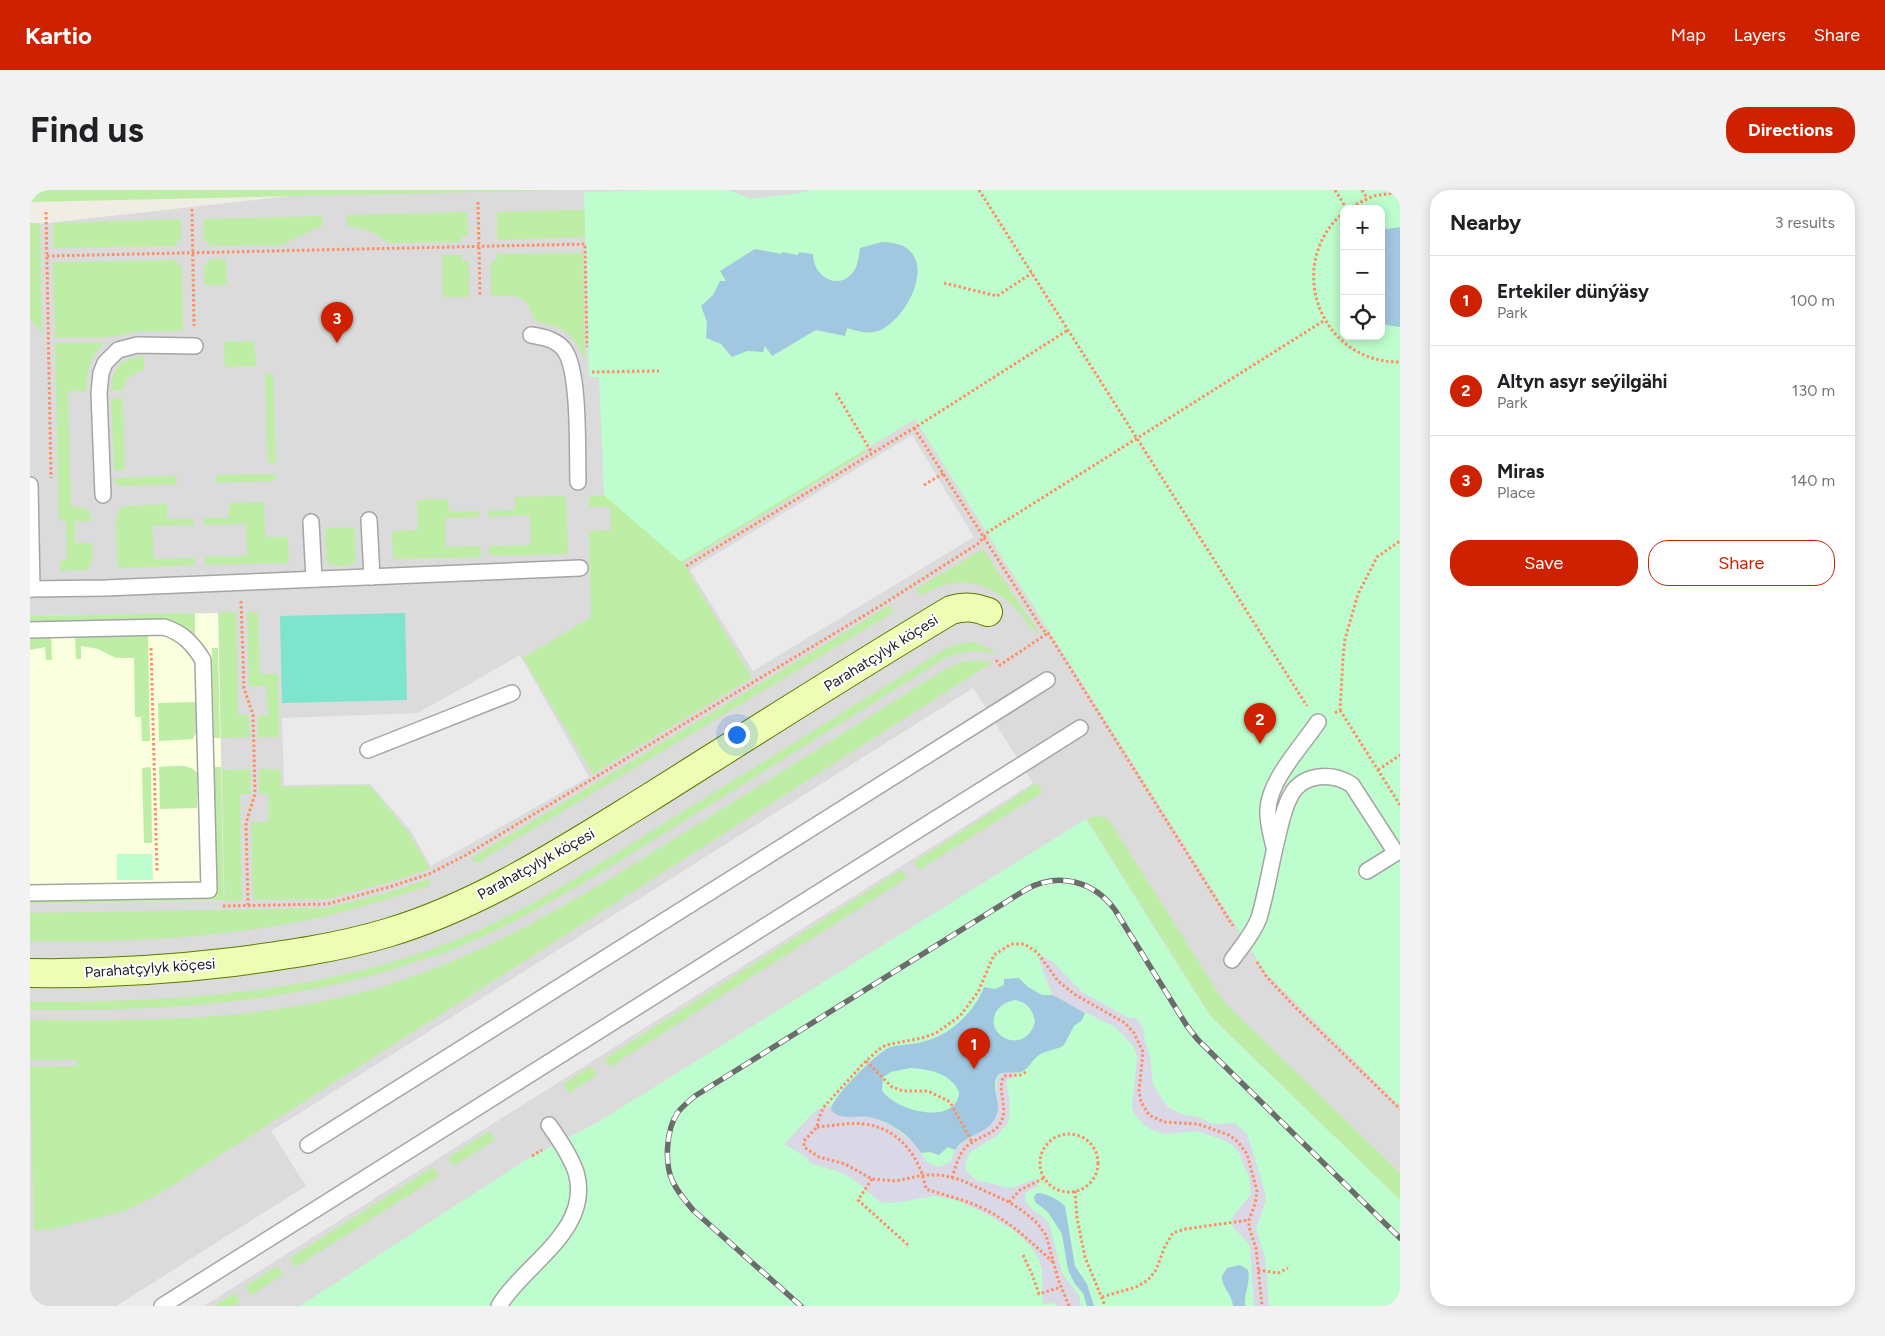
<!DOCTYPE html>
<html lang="en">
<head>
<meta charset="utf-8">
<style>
	body { margin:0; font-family:Figtree,sans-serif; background:#f2f2f2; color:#202124 }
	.controls { position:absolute; right:15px; top:15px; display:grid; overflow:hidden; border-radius:10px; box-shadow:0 2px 12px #0003 }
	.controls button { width:45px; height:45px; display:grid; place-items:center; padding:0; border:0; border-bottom:1px solid #e0e0e0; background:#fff; color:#202124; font:25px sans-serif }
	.you { position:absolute; left:706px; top:544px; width:18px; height:18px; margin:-12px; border:4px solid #fff; border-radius:50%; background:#1a73e8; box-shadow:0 0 0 8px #1a73e833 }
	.badge { display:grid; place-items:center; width:32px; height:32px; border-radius:50%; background:#cd2100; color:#fff; font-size:16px; font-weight:700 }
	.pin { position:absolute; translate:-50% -41px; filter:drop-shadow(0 1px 2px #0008) }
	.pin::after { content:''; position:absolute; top:26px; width:18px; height:15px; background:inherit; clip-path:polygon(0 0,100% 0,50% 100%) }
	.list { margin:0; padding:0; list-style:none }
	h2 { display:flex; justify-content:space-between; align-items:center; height:65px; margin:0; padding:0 20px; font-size:21px }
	h2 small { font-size:16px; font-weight:400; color:#757577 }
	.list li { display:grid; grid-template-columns:32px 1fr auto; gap:15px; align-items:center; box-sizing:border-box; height:90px; padding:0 20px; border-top:1px solid #e0e0e0 }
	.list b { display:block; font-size:19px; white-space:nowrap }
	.list p { margin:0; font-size:16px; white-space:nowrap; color:#757577 }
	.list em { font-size:16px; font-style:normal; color:#757577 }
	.actions { display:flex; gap:10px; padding:15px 20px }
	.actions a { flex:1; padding:11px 0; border:1px solid #cd2100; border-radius:20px; text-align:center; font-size:18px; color:#cd2100 }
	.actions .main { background:#cd2100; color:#fff }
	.icon { flex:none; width:28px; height:28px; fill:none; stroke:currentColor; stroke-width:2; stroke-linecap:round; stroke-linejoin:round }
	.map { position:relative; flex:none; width:1370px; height:1116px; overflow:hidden; border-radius:20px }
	header { display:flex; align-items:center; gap:30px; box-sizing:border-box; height:70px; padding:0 25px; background:#cd2100; color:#fff }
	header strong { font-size:24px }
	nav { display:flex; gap:28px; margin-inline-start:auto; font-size:18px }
	.intro { display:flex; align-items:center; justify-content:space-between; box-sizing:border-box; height:120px; padding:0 30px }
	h1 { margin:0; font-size:35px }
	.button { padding:12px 22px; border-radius:20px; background:#cd2100; color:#fff; font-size:18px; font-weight:700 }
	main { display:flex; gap:30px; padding:0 30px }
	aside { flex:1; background:#fff; border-radius:20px; box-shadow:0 2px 12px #0003 }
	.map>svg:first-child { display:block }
	.residential { fill:#dcdbdb; fill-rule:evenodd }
	.education { fill:#faffde }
	.grass { fill:#beeda6 }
	.park { fill:#befdcd; fill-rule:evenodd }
	.pitch { fill:#7de4cd }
	.parking { fill:#eaeaea }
	.plaza { fill:#dad8e6 }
	.water { fill:#a1c8e0; fill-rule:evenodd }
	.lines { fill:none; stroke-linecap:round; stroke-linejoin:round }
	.lane-casing { stroke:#a5a5a5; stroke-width:18 }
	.secondary-casing { stroke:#5a7b00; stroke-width:30 }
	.path { stroke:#ff8e66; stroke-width:3; stroke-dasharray:2.5 2.5; stroke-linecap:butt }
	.lane { stroke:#fff; stroke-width:15 }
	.secondary { stroke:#eefdb4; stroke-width:28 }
	.rail-casing { stroke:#6c6c6c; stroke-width:5.5 }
	.rail { stroke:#fff; stroke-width:4; stroke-dasharray:11; stroke-linecap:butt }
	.labels { text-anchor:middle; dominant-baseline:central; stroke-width:4; stroke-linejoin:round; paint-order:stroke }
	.street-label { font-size:15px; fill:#1e1e1e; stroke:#fff }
</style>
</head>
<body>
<header>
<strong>Kartio</strong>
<nav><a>Map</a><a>Layers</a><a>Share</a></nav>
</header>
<div class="intro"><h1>Find us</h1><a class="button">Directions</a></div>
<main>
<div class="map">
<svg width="1370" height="1116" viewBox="0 0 1370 1116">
	<rect width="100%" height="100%" fill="#f0eee4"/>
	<path class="residential" d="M313 0H1370V1116H0V35ZM1314 19H1351V146H1314Z"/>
	<polygon class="education" points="188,423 194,710 0,714 0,426"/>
	<g class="grass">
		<polygon points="0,0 542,0 0,12"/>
		<polygon points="652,17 557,47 467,50 467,22"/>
		<polygon points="437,22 438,46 431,46 431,52 359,53 342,42 317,35 317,25"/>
		<polygon points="292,26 293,35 252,55 179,56 178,51 174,51 173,29"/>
		<polygon points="151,29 151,51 146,51 147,56 23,58 23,33"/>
		<polygon points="0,33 10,33 12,145 8,137 0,130"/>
		<path d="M553 63 555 172C550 157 541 142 525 136 518 134 511 134 505 130 502 125 501 120 498 115 490 103 474 106 461 106V71L467 70V64Z"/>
		<polygon points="412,65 432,65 432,71 439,71 439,107 413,107"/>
		<polygon points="179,69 196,69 197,95 174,95 174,75 179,74"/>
		<polygon points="147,70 147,75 152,75 153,141 105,142 83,147 25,148 23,72"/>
		<polygon points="224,151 226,176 195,177 194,152"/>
		<path d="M74 152C61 167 56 181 56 201H38L41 317C53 318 60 315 62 331H45V353H62V375L57 380 30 381V371L37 370 36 331 29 330 25 153Z"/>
		<path d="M114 166V180C103 183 95 188 93 200H81C81 178 92 168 114 166Z"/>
		<polygon points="235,183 243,183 246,273 238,273"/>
		<polygon points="571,187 797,198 836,262 653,373 722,488 563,584 493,468 561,427 559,341 581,340 580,317 559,317 559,306 575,306"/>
		<polygon points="93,208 95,280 84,280 81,209"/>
		<polygon points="247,284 245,289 241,291 186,293 186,285"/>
		<polygon points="147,286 147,294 90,296 85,293 84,288"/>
		<polygon points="536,306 538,364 459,366 459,356 501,355 500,325 458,327 458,321 485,320 485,307"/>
		<polygon points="418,309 419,322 449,321 449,327 415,328 416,357 450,356 451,367 363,369 362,341 388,340 387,310"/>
		<polygon points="234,312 235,347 258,347 259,373 175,375 175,367 217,366 216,334 174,335 173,328 199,328 199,313"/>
		<polygon points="137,314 137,329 164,329 164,335 122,336 124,369 165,368 165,375 87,378 86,329 89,319 96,316"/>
		<path d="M325 337 326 371C317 378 307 378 297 372L295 338Z"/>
		<path d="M953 359 1009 443 1008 444C999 437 993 426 985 418 956 389 924 385 890 406L886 399Z"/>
		<polygon points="860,415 864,422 447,673 440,669"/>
		<polygon points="189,422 206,422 208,525 219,525 220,547 191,548"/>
		<polygon points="217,422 228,422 230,484 248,484 249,547 228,547 228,526 238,525 237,496 219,496"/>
		<polygon points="165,423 165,446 146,433 137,430 0,432 0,426"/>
		<polygon points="118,444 120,551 112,551 111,527 105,527 104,468 86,468 68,459 51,456 51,469 46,469 45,446"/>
		<polygon points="21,446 22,470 16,470 15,457 0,460 0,447"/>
		<path d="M943 452 959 458 967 465C949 459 933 461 915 468 830 521 744 575 659 628 583 675 508 724 426 758 414 764 401 767 388 771 264 814 130 821 0 820V812C142 812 288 804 421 752 499 721 570 673 641 629 732 573 823 516 915 459L928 454Z"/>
		<polygon points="182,458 188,458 190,548 184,548"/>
		<path d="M948 470 963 472 126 1006 95 1021 23 1039 4 1040 0 877 47 876V870H0V830C123 832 252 830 370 791 475 756 571 695 665 636 749 584 833 531 917 478L933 472Z"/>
		<polygon points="166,512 166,543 163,549 129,551 128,513"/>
		<polygon points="121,577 122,653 114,653 112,578"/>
		<path d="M129 577C140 577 160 572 167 583V618L130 619Z"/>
		<polygon points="185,577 191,577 194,710 0,714 0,709 183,706 183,581"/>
		<polygon points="220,579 221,604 210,604 212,710 195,711 192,580"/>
		<polygon points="229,579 250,579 251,597 339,595 379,643 400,679 357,693 297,709 223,710 221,632 239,632 238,604 229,604"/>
		<polygon points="1007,593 1013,602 889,680 884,672"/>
		<polygon points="1067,626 1077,628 1081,633 1194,812 1370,983 1370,1010 1181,826 1057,629"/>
		<polygon points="871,680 877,688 580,877 574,869"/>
		<path d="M399 689 401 695C365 707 329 718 292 727 199 748 95 753 0 751V723L297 718 360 702Z"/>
		<polygon points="561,876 567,885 539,903 533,894"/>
		<polygon points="459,941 465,950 423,976 418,968"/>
		<polygon points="403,977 409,986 266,1077 260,1068"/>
		<polygon points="247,1076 253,1085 221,1105 215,1096"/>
		<polygon points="205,1103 211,1111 204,1116 184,1116"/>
	</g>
	<g class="park">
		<path d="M625 0H698L721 9 776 2 780 0H1370V916L1235 782 885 229 651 372 574 305 569 187H559L554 2ZM1314 19H1351V146H1314Z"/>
		<polygon points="1056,629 1180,826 1370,1010 1370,1116 270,1116 499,968 568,932"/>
		<polygon points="87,664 122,664 123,690 87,690"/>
	</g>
	<polygon class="pitch" points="375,423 377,510 252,513 250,426"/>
	<g class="parking">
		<polygon points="882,245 944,347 723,481 660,380"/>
		<polygon points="490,465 559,587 401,676 381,641 340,594 254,595 252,528 388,523"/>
		<polygon points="943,498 1003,593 174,1116 86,1116 276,996 241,941"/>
	</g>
	<g class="plaza">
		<polygon points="1012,766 1022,771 1052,802 1099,828 1106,828 1113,837 1115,851 1120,866 1123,894 1132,909 1138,917 1151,924 1168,927 1182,934 1205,933 1217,944 1236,1005 1235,1013 1226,1039 1235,1067 1239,1116 1224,1116 1220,1059 1218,1053 1203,1037 1202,1028 1221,1004 1219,987 1209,963 1203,956 1196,951 1167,941 1134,944 1120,939 1113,934 1104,923 1102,916 1107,867 1104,857 1085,837 1034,812 1022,804 1008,768"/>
		<polygon points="974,882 984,882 983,889 979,888 976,891 980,911 979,931 968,945 939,963 935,975 936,981 946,990 981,998 1005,989 1008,996 995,1003 995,1010 1001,1018 1011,1025 1019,1033 1032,1083 1049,1106 1051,1116 1027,1116 1022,1113 1013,1114 1012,1081 1009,1070 1001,1056 982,1039 956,1024 927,1010 905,1006 864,1013 850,1012 829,994 813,983 780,973 777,968 754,954 787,919 801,916 801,920 817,926 836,926 849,930 864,937 884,953 898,973 909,977 920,972 925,960 936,948 966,902 967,888"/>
	</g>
	<g class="water">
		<polygon points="1370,37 1370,137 1351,134 1351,40"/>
		<path d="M852 52C901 52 892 98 869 125 862 132 854 141 844 142 835 144 825 140 817 138L815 146 786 140 742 166 735 156 733 162 717 161 702 167 691 154 676 148 677 132 671 116 683 105 690 91H696L690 81 725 59 751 64 752 62 768 65 769 62 783 64C783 87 809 102 824 81 828 75 829 65 830 58Z"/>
		<path d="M989 788 998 797 1012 805H1023L1055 823 1052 830 1044 836 1034 855C1027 860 1017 860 1009 865 1003 869 1000 877 993 881 984 886 967 876 965 893 964 907 973 917 964 930 955 945 935 944 925 960L918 957 909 965 900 962 891 963C879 944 860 931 838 927 826 925 810 931 801 920 801 908 846 864 858 858 868 854 881 855 892 852 919 846 944 823 954 797L965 799 974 795V789ZM986 810C998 813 1003 820 1005 832 996 866 953 847 966 822 971 814 978 811 986 810ZM880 878C898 879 921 883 929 902 927 937 864 921 852 900L853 887 861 882Z"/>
		<path d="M1007 1003C1016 1003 1029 1010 1035 1016L1045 1076 1057 1094 1064 1116H1057L1053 1103 1045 1094 1038 1080 1032 1044 1018 1022 1005 1012 1004 1007Z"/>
		<path d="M1210 1075 1218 1080C1221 1092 1214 1103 1215 1116H1203C1201 1101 1192 1099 1192 1086L1197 1078Z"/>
	</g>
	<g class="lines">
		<defs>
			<g id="lane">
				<path d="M501 145C514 147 528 150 535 161 550 183 547 263 548 292"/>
				<polyline points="0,295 2,399"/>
				<polyline points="73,305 69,203 71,183 75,173 88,160 107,155 165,156"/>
				<polyline points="339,330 342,387"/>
				<polyline points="281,332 284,389"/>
				<polyline points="0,399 75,398 550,378"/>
				<path d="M0 440 134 437C153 443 163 454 173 470L179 700 0 703"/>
				<polyline points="338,560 482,503"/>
				<path d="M1244 657C1241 644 1237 632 1238 619 1240 589 1272 556 1288 532"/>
				<path d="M1202 770C1212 756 1223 744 1229 728 1237 701 1241 672 1248 645 1251 632 1254 617 1261 605 1273 583 1303 582 1322 595L1366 663 1337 681"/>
				<polyline points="278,955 1017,490"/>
				<polyline points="132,1116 1050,538"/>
				<path d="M469 1116C494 1074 563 1040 546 982 540 965 529 949 519 935"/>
			</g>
			<path id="secondary" d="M0 783C68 784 136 780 203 772 255 765 307 758 357 743 451 715 536 659 619 608 719 545 819 481 921 420 935 416 944 417 958 422"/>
		</defs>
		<use href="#lane" class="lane-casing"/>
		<use href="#secondary" class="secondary-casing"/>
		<g class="path">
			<polyline points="949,0 1277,516"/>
			<polyline points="1305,0 1317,19"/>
			<polyline points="1332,0 1337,8"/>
			<polyline points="448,12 450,106"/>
			<polyline points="162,19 164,136"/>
			<polyline points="1317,19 1343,6 1370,2"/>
			<polyline points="16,22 21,288"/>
			<path d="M1314 22C1253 74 1290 173 1370 172"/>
			<polyline points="17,66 555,54 557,157"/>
			<polyline points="914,93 967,106 1002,83"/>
			<polyline points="562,182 629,181"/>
			<polyline points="806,203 842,263"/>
			<polyline points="884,238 1013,440 1018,443 1203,736"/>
			<polyline points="894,295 914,283"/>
			<polyline points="656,376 889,235 1038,140"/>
			<polyline points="211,411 214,498 223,525 224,562 225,604 216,633 218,715"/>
			<polyline points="121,458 127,682"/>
			<polyline points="966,470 970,475 1018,443"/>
			<polyline points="1310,520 1370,615"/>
			<polyline points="1305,523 1310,520 1313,467 1315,449 1328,404 1347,367 1370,351"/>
			<polyline points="1348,580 1370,565"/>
			<polyline points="193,716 297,714 359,697 399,684 436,665 855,413 949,353 958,342 1295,130"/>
			<polyline points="1227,772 1236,786 1263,815 1370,919"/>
			<polyline points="836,871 862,897 873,901 898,901 920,912 942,952"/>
			<path d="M787 937C803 936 819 932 834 934 869 938 890 967 896 999 916 1006 938 1010 958 1021 983 1034 1003 1054 1024 1073"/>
			<circle cx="1039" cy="973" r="29"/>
			<polyline points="502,966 512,960"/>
			<path d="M922 988C925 978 929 963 937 956 948 946 963 946 971 932 979 917 966 900 974 886L990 885 998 881"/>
			<polyline points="842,989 828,1010 878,1055"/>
			<polyline points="1045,1001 1047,1028 1055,1067 1075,1116"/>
			<polyline points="979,1012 990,1000 1014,988"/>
			<polyline points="993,1065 1002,1084 1009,1104 1031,1097"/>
			<polyline points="1228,1080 1248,1083 1258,1078"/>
			<polyline points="1072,1107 1106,1097 1118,1090 1126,1080 1135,1056 1143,1043 1155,1039 1219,1030"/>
			<polyline points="1039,1116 1028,1089 1016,1045 1007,1033 993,1021 979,1012 931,990 911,985 893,985 866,991 842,989 815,974 789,967 774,957 774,951 787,937 789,928 793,918 832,875 848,860 856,855 892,848 906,843 930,826 948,802 964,765 981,754 994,754 1007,762 1028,791 1044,804 1095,833 1104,843 1113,862 1109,901 1111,912 1119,925 1134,932 1168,934 1199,945 1208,952 1217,964 1227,1001 1225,1014 1219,1030 1219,1037 1226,1058 1232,1116"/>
		</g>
		<use href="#lane" class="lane"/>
		<use href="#secondary" class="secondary"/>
		<defs>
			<path id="rail" d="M771 1116 663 1020C656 1011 648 1003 643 992 634 974 636 939 648 922 653 916 659 911 665 906L997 699C1029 682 1064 691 1085 720L1157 836 1168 850 1370 1048"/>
		</defs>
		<use href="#rail" class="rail-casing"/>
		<use href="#rail" class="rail"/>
	</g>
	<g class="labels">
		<g class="street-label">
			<text transform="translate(851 463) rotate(-32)">Parahatçylyk köçesi</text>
			<text transform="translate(506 674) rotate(-29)">Parahatçylyk köçesi</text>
			<text transform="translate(120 778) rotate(-4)">Parahatçylyk köçesi</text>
		</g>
	</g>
</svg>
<div class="controls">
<button>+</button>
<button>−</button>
<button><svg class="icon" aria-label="locate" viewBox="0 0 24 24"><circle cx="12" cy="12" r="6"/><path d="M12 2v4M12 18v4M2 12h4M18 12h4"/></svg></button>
</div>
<div class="you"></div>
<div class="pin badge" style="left:944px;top:879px">1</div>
<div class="pin badge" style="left:1230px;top:554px">2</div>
<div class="pin badge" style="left:307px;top:153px">3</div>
</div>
<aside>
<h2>Nearby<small>3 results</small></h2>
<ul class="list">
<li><span class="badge">1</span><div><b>Ertekiler dünýäsy</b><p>Park</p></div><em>100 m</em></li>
<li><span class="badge">2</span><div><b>Altyn asyr seýilgähi</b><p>Park</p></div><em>130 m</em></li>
<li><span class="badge">3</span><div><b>Miras</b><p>Place</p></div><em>140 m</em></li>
</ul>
<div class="actions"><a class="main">Save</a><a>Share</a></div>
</aside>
</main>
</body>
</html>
